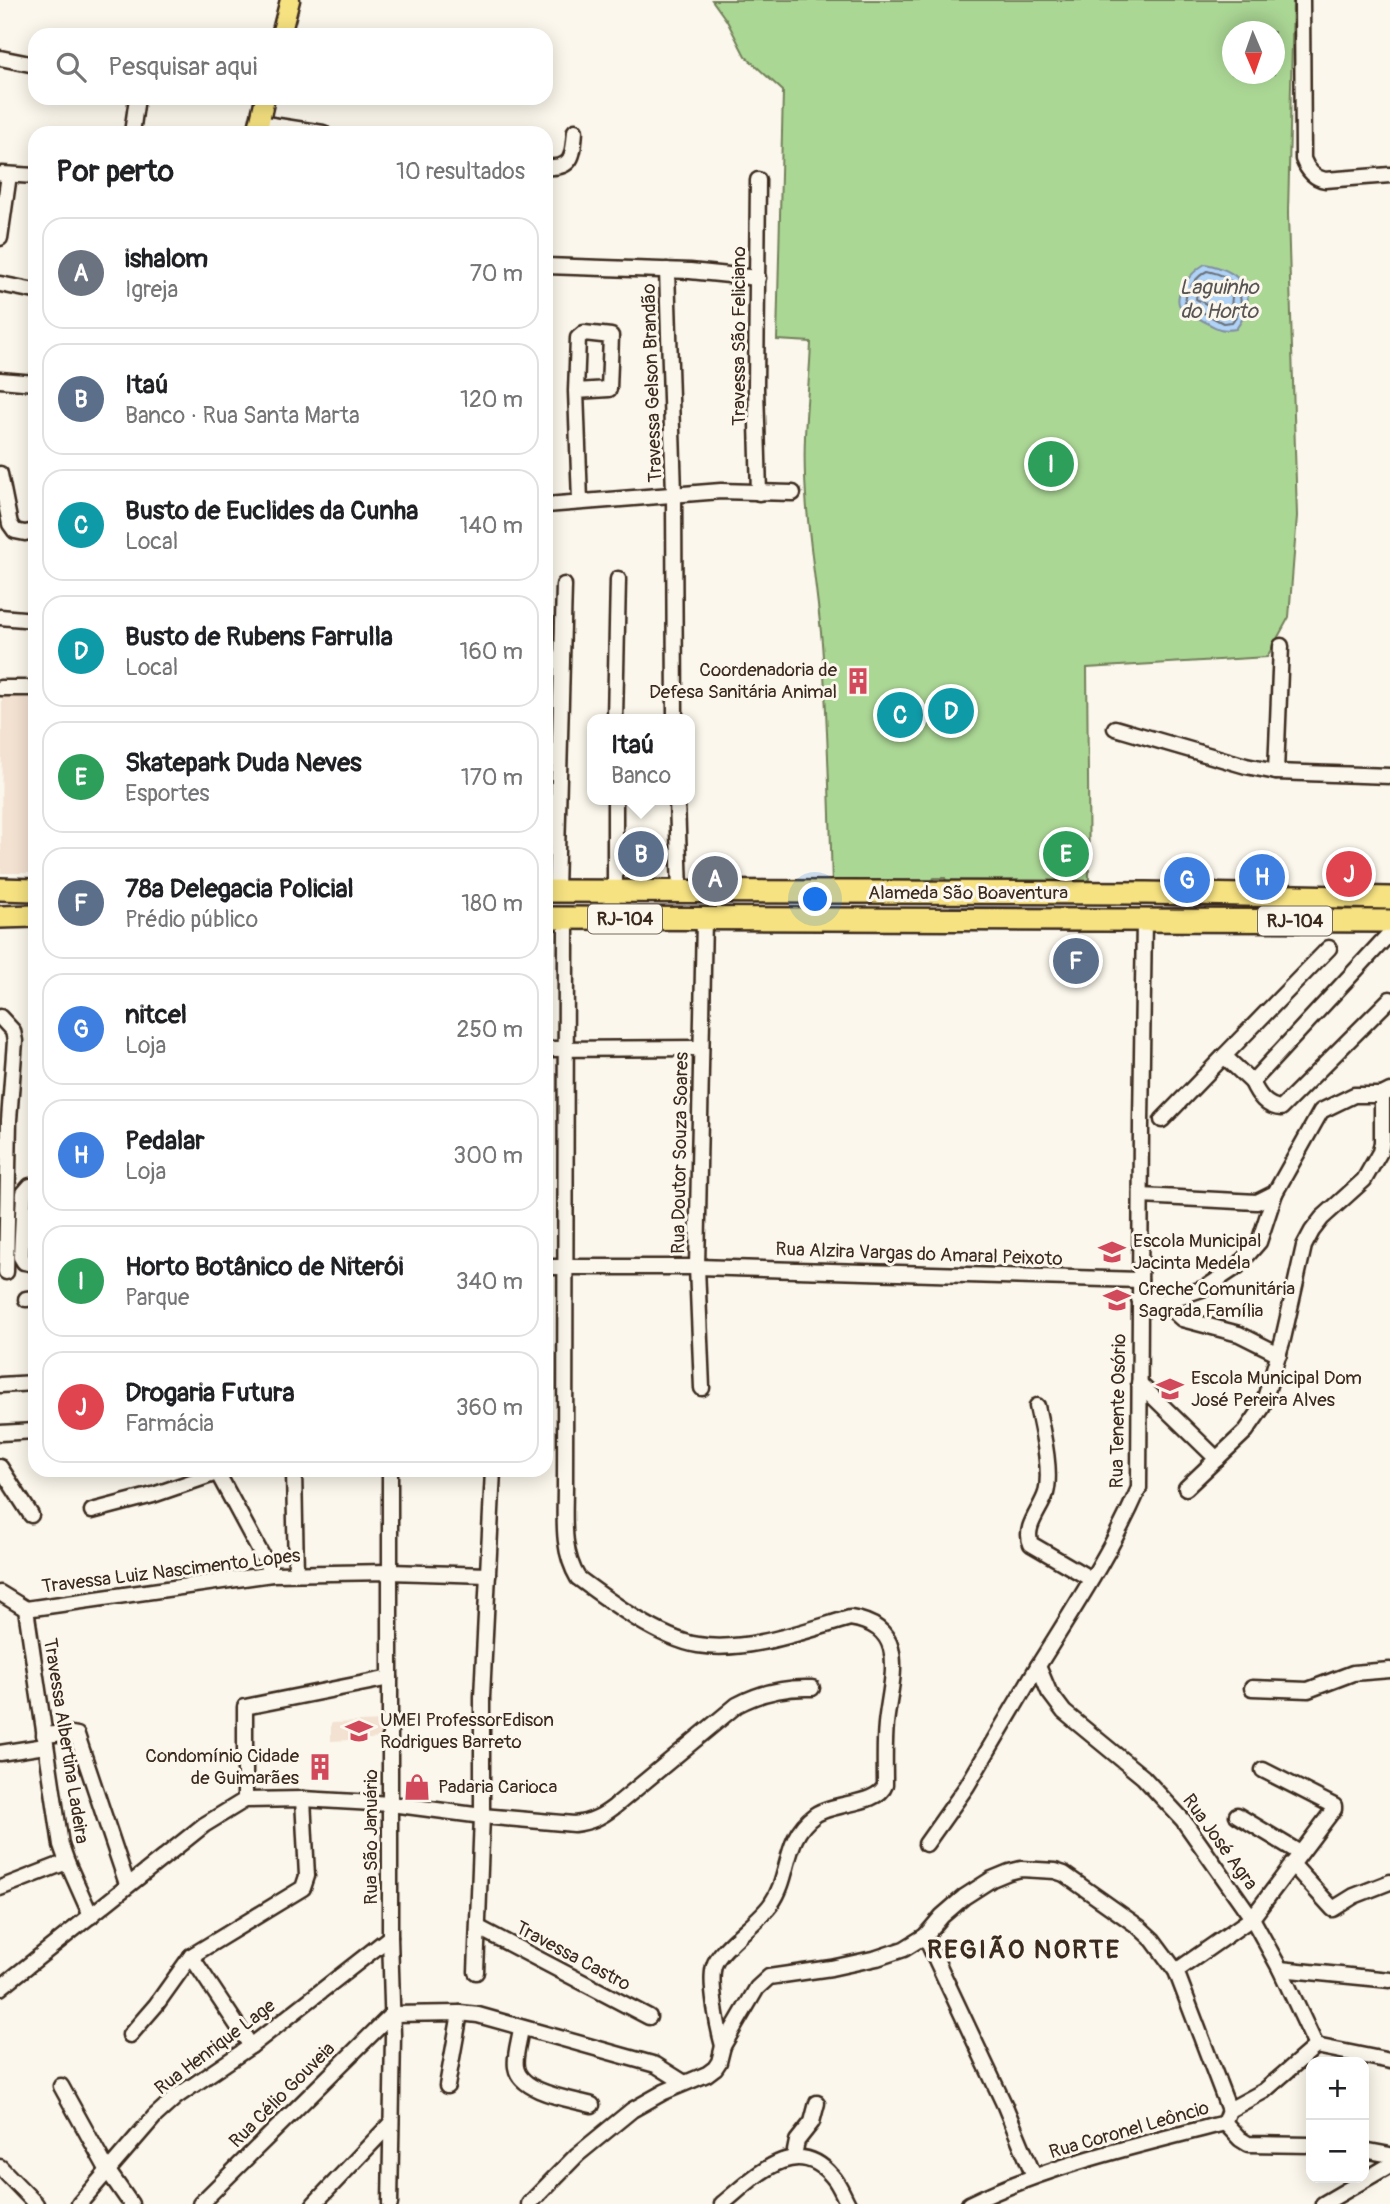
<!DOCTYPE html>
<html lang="pt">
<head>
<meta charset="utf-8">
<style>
	body { margin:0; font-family:Pangolin,sans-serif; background:#f6f6f6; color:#202124 }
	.controls { position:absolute; right:21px; bottom:21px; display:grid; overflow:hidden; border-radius:14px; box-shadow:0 4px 18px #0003 }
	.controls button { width:63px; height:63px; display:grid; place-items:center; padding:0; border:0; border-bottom:2px solid #e0e0e0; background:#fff; color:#202124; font:35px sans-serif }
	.compass { position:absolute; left:1222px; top:21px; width:63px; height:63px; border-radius:50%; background:#fff; box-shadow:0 4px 18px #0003; rotate:178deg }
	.you { position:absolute; left:816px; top:900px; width:24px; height:24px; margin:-18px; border:5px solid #fff; border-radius:50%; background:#1a73e8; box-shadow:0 0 0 10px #1a73e833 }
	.badge { display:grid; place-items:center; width:46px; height:46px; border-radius:50%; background:#0b8043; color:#fff; font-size:23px; font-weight:700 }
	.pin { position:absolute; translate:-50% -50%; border:4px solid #fff; box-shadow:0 2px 7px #0006 }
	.popup { position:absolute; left:587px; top:714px; width:108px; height:91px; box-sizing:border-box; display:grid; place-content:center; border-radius:14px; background:#fff; filter:drop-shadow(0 2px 5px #0005); font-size:23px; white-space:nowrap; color:#757577 }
	.popup b { font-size:26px; color:#202124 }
	.popup::after { content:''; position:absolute; left:50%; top:100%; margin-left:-14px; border:14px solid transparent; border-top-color:#fff }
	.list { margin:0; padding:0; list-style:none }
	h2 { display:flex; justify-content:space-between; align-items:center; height:91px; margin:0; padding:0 28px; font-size:30px }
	h2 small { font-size:23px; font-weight:400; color:#757577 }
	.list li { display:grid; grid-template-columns:46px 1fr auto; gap:21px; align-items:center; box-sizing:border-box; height:112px; margin:0 14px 14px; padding:0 14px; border:2px solid #e0e0e0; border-radius:21px }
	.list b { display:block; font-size:26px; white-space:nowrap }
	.list p { margin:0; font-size:23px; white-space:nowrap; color:#757577 }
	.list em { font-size:23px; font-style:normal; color:#757577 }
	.icon { flex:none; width:38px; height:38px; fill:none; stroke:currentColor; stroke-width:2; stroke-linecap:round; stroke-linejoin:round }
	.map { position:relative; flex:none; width:1390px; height:2204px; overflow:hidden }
	.search { position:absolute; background:#fff; box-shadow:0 4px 18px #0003; left:28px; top:28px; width:525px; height:77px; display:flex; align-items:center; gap:18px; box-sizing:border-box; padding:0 24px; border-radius:21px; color:#757577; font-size:26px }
	.panel { position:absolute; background:#fff; box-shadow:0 4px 18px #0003; left:28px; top:126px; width:525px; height:1351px; border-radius:21px }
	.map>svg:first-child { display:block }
	.built { fill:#f3e1d1 }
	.green { fill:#abd795; stroke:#73805a; stroke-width:2; fill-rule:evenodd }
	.water { fill:#b0d3f8; stroke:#818fa1; stroke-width:2 }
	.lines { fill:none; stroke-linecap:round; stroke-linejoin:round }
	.shore { stroke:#6a6e75; stroke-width:2 }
	.stream { stroke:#818fa1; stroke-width:2.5 }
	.minor-casing { stroke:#3b2a1e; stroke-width:19 }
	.major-casing { stroke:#3b2a1e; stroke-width:23 }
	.highway-casing { stroke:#3b2a1e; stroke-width:26 }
	.minor { stroke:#fbf7ec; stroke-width:14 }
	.major { stroke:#f6e281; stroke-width:18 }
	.highway { stroke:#f6e281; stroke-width:21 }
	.labels { text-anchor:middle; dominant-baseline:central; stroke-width:6; stroke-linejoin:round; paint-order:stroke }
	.shield { fill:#fbf7ec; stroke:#75685c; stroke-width:2 }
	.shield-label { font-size:18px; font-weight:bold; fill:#3b2a1e }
	.street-label { font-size:19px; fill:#3b2a1e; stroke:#fbf7ec }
	.poi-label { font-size:19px; fill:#3b2a1e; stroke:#fbf7ec; text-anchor:start }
	.water-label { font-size:21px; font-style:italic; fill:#585454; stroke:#fbf7ec }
	.district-label { font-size:26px; font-weight:bold; letter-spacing:2px; fill:#3b2a1e; stroke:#fbf7ec }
</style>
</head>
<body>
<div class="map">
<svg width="1390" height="2204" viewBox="0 0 1390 2204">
	<rect width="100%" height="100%" fill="#fbf7ec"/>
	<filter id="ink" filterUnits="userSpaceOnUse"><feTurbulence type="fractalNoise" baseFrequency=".0143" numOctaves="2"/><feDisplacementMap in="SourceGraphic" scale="14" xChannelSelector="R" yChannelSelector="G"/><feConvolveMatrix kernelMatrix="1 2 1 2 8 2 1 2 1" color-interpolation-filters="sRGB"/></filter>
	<g filter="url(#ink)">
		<g class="built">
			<polygon points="35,694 35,873 1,873 2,696"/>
			<polygon points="637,837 658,837 659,866 638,866"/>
			<polygon points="386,1721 386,1738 331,1741 331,1723"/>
		</g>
		<path class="green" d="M712 0H1293L1288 214 1297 516 1289 617 1267 657 1087 668 1089 885 949 887 945 878H934L928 887H832C830 806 828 724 822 643 816 575 802 506 805 437 806 405 810 374 811 342L777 340 783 91 745 56 727 21ZM1232 32H1274V74H1232Z"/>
		<path class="water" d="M1205 264C1243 271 1261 295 1236 329 1219 332 1215 327 1200 319 1194 316 1185 315 1181 308 1171 294 1193 271 1205 264Z"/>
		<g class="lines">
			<g class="shore">
				<path d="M1207 271C1234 276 1252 298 1232 322L1223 323 1185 303C1185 291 1197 276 1207 271Z"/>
				<path d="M1210 281 1225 289 1232 296 1231 308 1227 314 1196 299C1196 293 1204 282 1210 281Z"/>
			</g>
			<polyline class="stream" points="951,907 1229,909"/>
			<defs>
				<g id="minor">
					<path d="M1302 0 1303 159C1307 169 1313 178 1325 180L1390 175"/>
					<polyline points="0,58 35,65"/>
					<polyline points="259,123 323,133"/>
					<polyline points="132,133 137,98"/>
					<path d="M546 167C574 169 573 154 575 131"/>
					<polyline points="2,174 35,176"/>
					<polyline points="758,180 756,388 759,493"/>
					<polyline points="0,238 9,175"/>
					<polyline points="546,266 690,271 758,278"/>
					<polyline points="667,270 674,494 675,719"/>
					<polyline points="0,284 35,291"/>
					<polyline points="0,380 35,383"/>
					<polyline points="576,391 609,389 611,336 584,333 578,338 576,391 580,501"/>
					<polyline points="0,474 10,524 15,531 25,533 35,531"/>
					<polyline points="546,505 721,491 793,493"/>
					<polyline points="0,617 35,620"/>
					<polyline points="0,688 35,688"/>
					<polyline points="615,719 618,579"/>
					<polyline points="1115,728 1246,766 1276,772 1390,776"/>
					<polyline points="1276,772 1281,646"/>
					<polyline points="677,800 680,892"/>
					<polyline points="556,891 564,585"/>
					<polyline points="615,891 615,800"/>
					<path d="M566 919 565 1485C565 1517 561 1550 578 1578 609 1601 660 1639 698 1645 746 1653 804 1631 850 1618 912 1627 890 1682 886 1724 884 1744 885 1765 885 1785 878 1805 833 1802 815 1815 782 1839 792 1875 771 1904 758 1923 719 1948 714 1966 709 1983 718 2028 723 2046"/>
					<path d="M1144 920 1141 1123 1139 1488C1112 1551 1074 1608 1038 1666L1049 1692 1064 1712 1143 1777 1183 1820 1252 1918 1280 1969 1316 2046"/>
					<path d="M1390 933 1252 1082C1258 1095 1266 1107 1281 1108L1390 999"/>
					<polyline points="0,1017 13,1031 15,1041 9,1120 6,1272"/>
					<polyline points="546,1049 700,1048"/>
					<polyline points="1252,1082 1224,1056 1329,948"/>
					<polyline points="1162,1120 1224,1056"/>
					<polyline points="35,1185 30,1186 24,1193 21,1257 24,1262 35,1264"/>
					<polyline points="1141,1196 1257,1202 1275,1193 1321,1111 1354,1095 1382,1095"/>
					<polyline points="546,1267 697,1267 1140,1280"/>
					<polyline points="26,1299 35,1298"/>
					<polyline points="1139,1299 1163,1302 1205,1288 1238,1266 1259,1242 1275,1193"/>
					<polyline points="1163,1302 1182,1319 1239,1334 1279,1354"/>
					<polyline points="1139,1383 1217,1459"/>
					<polyline points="0,1385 35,1383"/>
					<polyline points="702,1388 697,1267 704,919"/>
					<path d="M1037 1406C1042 1430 1052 1470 1046 1493 1041 1510 1023 1527 1031 1544L1091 1579"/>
					<polyline points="0,1433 35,1431"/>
					<polyline points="0,1467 31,1515"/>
					<polyline points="216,1470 272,1574"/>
					<polyline points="294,1470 296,1573"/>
					<polyline points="1186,1488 1246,1431 1262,1408 1283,1339 1304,1246 1312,1231 1322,1218 1364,1180 1380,1152 1382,1142 1382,1095 1390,1091"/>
					<polyline points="92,1511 153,1495 217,1473"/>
					<polyline points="0,1593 26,1609"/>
					<polyline points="26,1609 272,1574 390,1572 488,1575"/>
					<polyline points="26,1609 61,1845 67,1862 91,1916"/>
					<polyline points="1252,1688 1308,1690 1353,1673 1390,1670"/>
					<polyline points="44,1735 66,1733 77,1735 127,1884"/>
					<polyline points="0,1753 45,1746"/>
					<polyline points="245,1800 245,1707 390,1678"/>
					<polyline points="1237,1815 1300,1853"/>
					<polyline points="926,1844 967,1786 1038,1666"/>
					<polyline points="1292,1864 1333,1909 1354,1896 1390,1882"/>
					<polyline points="0,1888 67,1862"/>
					<polyline points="479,1928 649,2017"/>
					<polyline points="925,1936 1005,2106 1034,2176"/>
					<polyline points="191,1956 251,2046"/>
					<polyline points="1280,1969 1390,1980"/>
					<polyline points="1176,1971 1252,1918 1334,1809 1334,1806 1263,1770"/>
					<polyline points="476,1972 482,1816 482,1697 493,1470"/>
					<path d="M0 1988 204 1825 245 1800 303 1799 391 1804 482 1816 574 1824C591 1822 601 1817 614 1807L737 1705C761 1692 785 1687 812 1688"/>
					<path d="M521 2028C520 2039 514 2055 516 2067 520 2093 571 2099 592 2105"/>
					<polyline points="130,2035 156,2005 191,1956 303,1888 307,1876 303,1799"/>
					<polyline points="1316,2046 1390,2061"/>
					<polyline points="61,2086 108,2171 131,2204"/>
					<polyline points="447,2086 460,2013"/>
					<polyline points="1226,2118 1229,2110 1264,2091 1316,2046"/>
					<polyline points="1225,2123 1240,2139 1248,2144 1311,2145"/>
					<polyline points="1364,2150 1390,2155"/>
					<polyline points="794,2156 797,2141 812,2122 817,2103"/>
					<polyline points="0,2167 36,2204"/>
					<polyline points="79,2204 155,2116 176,2097 251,2046 390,1937"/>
					<polyline points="200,2204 392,2014 460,2013 478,2015 656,2065 683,2082"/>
					<polyline points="314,2204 391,2123"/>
					<polyline points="390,2204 393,2035 390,1937 390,1470"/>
					<polyline points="529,2204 577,2155 632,2110 664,2092 707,2074 715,2068 719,2062 723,2046 757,1988 769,1977 831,1968 877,1958 904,1949 925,1936 942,1916 964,1897 992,1879 1009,1872 1021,1869 1055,1871 1064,1874 1139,1927 1153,1940 1176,1971 1229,2110"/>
					<path d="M722 2204C753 2179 795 2132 832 2176 839 2183 843 2195 848 2204"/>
					<path d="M969 2204C1049 2165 1139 2145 1225 2123"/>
					<polyline points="1323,2204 1390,2165"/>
				</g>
				<g id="major">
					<polyline points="281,35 290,0"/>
					<polyline points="257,133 265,98"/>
				</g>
				<g id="highway">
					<polyline points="0,889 35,890"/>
					<polyline points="546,891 1147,893 1390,898"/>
					<polyline points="0,917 35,916"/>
					<polyline points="546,918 1390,921"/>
				</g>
			</defs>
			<use href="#minor" class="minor-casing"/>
			<use href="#major" class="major-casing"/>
			<use href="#highway" class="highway-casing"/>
			<use href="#minor" class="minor"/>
			<use href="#major" class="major"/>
			<use href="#highway" class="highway"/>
		</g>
	</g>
	<defs>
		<symbol id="building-bare" viewBox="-9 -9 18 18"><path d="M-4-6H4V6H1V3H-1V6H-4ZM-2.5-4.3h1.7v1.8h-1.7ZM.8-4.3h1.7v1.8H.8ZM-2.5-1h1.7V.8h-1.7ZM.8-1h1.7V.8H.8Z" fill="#d1495b" stroke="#fbf7ec" stroke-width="2.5" paint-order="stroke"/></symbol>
		<symbol id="school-bare" viewBox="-9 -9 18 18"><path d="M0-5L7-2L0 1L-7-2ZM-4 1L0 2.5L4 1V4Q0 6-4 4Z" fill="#d1495b" stroke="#fbf7ec" stroke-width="2.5" paint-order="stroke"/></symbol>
		<symbol id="shop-bare" viewBox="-9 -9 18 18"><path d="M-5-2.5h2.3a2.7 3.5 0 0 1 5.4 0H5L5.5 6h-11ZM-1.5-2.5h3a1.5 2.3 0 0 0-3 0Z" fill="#d1495b" stroke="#fbf7ec" stroke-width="2.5" paint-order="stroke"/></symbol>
	</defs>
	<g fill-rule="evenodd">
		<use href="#building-bare" x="839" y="662" width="38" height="38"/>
		<use href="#school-bare" x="1093" y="1233" width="38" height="38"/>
		<use href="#school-bare" x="1098" y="1281" width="38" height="38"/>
		<use href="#school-bare" x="1151" y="1370" width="38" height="38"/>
		<use href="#school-bare" x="340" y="1712" width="38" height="38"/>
		<use href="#building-bare" x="301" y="1748" width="38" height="38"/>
		<use href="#shop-bare" x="398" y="1768" width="38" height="38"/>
	</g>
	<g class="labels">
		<g class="shield">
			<rect x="588" y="904.5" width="74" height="29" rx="5"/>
			<rect x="1258" y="906.5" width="74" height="29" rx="5"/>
		</g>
		<g class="shield-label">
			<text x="625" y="919">RJ-104</text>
			<text x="1295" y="921">RJ-104</text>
		</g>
		<g class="street-label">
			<text transform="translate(739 336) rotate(-90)">Travessa São Feliciano</text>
			<text transform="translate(652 383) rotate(-92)">Travessa Gelson Brandão</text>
			<text x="968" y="893">Alameda São Boaventura</text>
			<text transform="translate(680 1153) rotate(-89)">Rua Doutor Souza Soares</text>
			<text transform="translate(919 1254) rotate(2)">Rua Alzira Vargas do Amaral Peixoto</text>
			<text transform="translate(1118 1411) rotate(-89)">Rua Tenente Osório</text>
			<text transform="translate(171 1571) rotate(-7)">Travessa Luiz Nascimento Lopes</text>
			<text transform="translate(66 1741) rotate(81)">Travessa Albertina Ladeira</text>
			<text transform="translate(371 1837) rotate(-90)">Rua São Januário</text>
			<text transform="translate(1220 1842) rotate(54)">Rua José Agra</text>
			<text transform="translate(573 1956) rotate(28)">Travessa Castro</text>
			<text transform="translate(215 2047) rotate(-37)">Rua Henrique Lage</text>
			<text transform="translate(282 2095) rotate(-45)">Rua Célio Gouveia</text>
			<text transform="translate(1129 2130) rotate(-16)">Rua Coronel Leôncio</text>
		</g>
		<g class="poi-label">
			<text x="837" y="670" text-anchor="end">Coordenadoria de<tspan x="837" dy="22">Defesa Sanitária Animal</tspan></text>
			<text x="1133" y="1241">Escola Municipal<tspan x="1133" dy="22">Jacinta Medela</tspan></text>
			<text x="1138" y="1289">Creche Comunitária<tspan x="1138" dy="22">Sagrada Família</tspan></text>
			<text x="1191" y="1378">Escola Municipal Dom<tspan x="1191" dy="22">José Pereira Alves</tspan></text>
			<text x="380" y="1720">UMEI ProfessorEdison<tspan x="380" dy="22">Rodrigues Barreto</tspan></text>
			<text x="299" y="1756" text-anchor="end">Condomínio Cidade<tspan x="299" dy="22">de Guimarães</tspan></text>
			<text x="438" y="1787">Padaria Carioca</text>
		</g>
		<g class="water-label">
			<text x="1219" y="287">Laguinho<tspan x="1219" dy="24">do Horto</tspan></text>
		</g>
		<g class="district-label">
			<text x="1024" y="1950">REGIÃO NORTE</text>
		</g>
	</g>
</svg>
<div class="controls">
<button>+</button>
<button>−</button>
</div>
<svg class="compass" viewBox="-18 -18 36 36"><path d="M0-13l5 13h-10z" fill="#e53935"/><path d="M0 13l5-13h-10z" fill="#757577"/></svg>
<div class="you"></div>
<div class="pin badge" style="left:715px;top:879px;background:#6b7280">A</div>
<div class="pin badge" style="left:641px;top:854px;background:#5c6f8a">B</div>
<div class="popup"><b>Itaú</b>Banco</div>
<div class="pin badge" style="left:900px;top:715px;background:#0f9aa8">C</div>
<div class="pin badge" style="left:951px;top:711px;background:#0f9aa8">D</div>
<div class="pin badge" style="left:1066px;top:854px;background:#2e9e5b">E</div>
<div class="pin badge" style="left:1076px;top:961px;background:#5c6f8a">F</div>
<div class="pin badge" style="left:1187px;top:880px;background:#3f7fe0">G</div>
<div class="pin badge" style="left:1262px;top:877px;background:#3f7fe0">H</div>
<div class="pin badge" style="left:1051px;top:464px;background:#2e9e5b">I</div>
<div class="pin badge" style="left:1349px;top:874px;background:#e0444e">J</div>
<div class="search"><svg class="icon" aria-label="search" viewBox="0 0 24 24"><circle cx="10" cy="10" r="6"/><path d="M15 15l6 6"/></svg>Pesquisar aqui</div>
<section class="panel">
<h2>Por perto<small>10 resultados</small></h2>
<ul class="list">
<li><span class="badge" style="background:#6b7280">A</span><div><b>ishalom</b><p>Igreja</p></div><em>70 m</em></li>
<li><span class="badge" style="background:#5c6f8a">B</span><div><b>Itaú</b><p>Banco · Rua Santa Marta</p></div><em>120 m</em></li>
<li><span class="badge" style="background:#0f9aa8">C</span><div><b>Busto de Euclides da Cunha</b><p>Local</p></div><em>140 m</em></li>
<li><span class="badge" style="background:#0f9aa8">D</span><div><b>Busto de Rubens Farrulla</b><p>Local</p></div><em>160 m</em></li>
<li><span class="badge" style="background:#2e9e5b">E</span><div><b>Skatepark Duda Neves</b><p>Esportes</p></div><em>170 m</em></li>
<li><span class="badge" style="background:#5c6f8a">F</span><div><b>78a Delegacia Policial</b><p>Prédio público</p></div><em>180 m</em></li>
<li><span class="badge" style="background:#3f7fe0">G</span><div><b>nitcel</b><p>Loja</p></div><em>250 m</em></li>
<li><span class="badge" style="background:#3f7fe0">H</span><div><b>Pedalar</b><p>Loja</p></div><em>300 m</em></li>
<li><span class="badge" style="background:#2e9e5b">I</span><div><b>Horto Botânico de Niterói</b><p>Parque</p></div><em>340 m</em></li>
<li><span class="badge" style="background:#e0444e">J</span><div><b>Drogaria Futura</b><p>Farmácia</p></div><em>360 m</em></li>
</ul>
</section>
</div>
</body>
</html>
